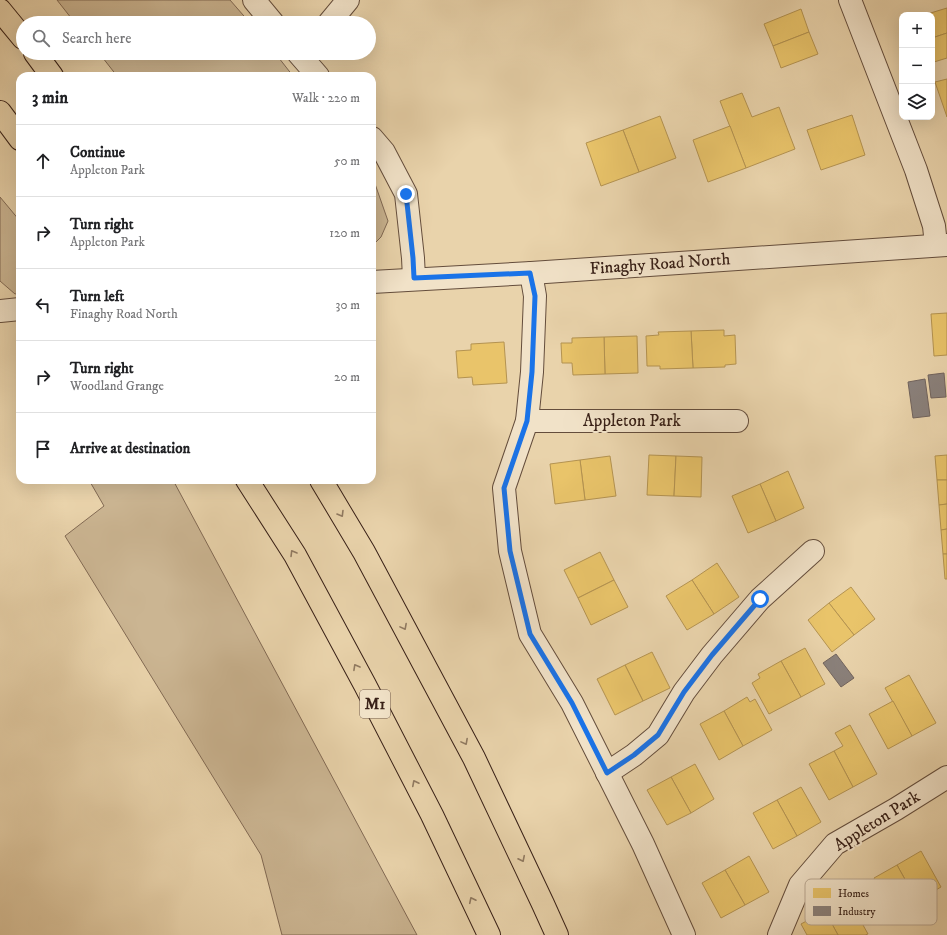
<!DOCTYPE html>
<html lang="en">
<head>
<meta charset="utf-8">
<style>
	body { margin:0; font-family:"IM FELL DW Pica",serif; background:#f6f6f6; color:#202124 }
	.controls { position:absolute; right:12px; top:12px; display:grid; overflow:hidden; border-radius:8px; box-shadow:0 4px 16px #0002 }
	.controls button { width:36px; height:36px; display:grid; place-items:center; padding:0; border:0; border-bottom:1px solid #e0e0e0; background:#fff; color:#202124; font:20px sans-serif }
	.stop { position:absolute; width:12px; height:12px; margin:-9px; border:3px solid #1a73e8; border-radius:50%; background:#fff }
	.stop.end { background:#1a73e8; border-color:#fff; box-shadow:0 1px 4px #0008 }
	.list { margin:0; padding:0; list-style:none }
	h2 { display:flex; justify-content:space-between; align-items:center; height:52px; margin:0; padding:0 16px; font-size:17px }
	h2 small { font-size:13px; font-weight:400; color:#757577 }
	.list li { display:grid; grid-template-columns:26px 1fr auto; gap:12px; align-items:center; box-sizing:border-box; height:72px; padding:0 16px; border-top:1px solid #e0e0e0 }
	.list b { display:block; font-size:15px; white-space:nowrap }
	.list p { margin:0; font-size:13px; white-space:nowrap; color:#757577 }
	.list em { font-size:13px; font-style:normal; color:#757577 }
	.icon { flex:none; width:22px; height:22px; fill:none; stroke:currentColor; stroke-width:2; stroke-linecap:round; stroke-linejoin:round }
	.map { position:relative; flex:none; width:947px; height:935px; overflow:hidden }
	.search { position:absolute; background:#fff; box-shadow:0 4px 16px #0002; left:16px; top:16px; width:360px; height:44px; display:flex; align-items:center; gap:10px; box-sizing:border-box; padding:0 14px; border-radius:22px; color:#757577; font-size:15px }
	.panel { position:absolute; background:#fff; box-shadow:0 4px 16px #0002; left:16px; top:72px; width:360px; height:412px; border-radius:12px }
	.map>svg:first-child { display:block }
	.green { fill:#cbb592; stroke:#826a54 }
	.homes { fill:#e9c46a; stroke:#b49351 }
	.industry { fill:#8a817c; stroke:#71645e }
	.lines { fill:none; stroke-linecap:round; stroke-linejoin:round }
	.minor-casing { stroke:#644d3c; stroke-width:24 }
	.highway-casing { stroke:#382017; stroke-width:24 }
	.minor { stroke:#f1e2c8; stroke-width:22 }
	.highway { stroke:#e9d3ab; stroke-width:22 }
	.oneway { stroke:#907a61 }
	.route { stroke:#1a73e8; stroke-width:5 }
	.labels { text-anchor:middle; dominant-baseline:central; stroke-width:4; stroke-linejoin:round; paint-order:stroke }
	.shield { fill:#f1e2c8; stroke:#705a4c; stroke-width:1 }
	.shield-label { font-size:16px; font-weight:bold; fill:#382017 }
	.street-label { font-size:17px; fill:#382017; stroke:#f1e2c8 }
	.key { fill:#f1e2c8; stroke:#baa893; stroke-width:1 }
	.key-label { font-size:11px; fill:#382017 }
</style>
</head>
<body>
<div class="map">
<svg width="947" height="935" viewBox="0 0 947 935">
	<rect width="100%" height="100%" fill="#e9d3ab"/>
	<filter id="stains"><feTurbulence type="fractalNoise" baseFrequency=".005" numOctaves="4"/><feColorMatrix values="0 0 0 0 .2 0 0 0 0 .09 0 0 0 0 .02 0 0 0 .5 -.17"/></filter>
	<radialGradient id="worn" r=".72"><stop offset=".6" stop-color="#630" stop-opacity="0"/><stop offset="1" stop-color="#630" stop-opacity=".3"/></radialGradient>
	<g class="green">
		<polygon points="57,0 230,0 250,23 75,23"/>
		<polygon points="99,53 275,53 293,76 117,76"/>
		<polygon points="372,178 374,181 388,221 381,237 372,246"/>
		<polygon points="0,197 20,221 20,293 15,294 0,281"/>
		<polygon points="89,480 173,480 417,935 282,935 261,855 65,536 104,506"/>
	</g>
	<g class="homes">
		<polygon points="947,8 947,33 932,38 932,15 924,15"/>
		<polygon points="801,9 809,32 773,46 764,24"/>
		<polygon points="809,32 818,54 781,68 773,46"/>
		<polygon points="947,33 947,58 934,62 932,58 932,38"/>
		<polygon points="947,79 947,117 935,82"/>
		<polygon points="742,93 752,117 779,107 795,149 746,168 720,101"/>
		<polygon points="852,115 865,155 821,170 807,130"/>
		<polygon points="660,116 676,158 639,172 623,130"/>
		<polygon points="730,126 746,168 708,182 693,140"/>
		<polygon points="623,130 639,172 601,186 586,143"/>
		<polygon points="947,313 947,355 934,356 931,314"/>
		<polygon points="724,330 724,336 735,335 736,364 725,365 725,367 693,368 691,331"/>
		<polygon points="691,331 693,368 660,369 660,366 647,366 646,336 659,335 658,332"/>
		<polygon points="637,336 638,373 605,374 604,337"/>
		<polygon points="604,337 605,374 573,375 572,363 562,363 561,343 572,343 572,338"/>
		<polygon points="504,342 507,383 473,385 472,377 458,378 456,351 471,350 471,344"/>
		<polygon points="649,455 676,456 674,496 647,495"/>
		<polygon points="947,455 947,480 937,480 935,456"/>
		<polygon points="610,456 616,496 585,500 580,460"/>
		<polygon points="676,456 702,457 701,497 674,496"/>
		<polygon points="580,460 585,500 555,504 550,464"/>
		<polygon points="788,471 804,508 776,521 760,484"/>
		<polygon points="937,480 947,480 947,504 939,505"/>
		<polygon points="760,484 776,521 748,533 732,496"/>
		<polygon points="947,504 947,529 941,530 939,505"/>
		<polygon points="947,529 947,554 943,554 941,530"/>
		<polygon points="600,552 614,580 578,598 564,570"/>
		<polygon points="943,554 947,554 947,579 945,579"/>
		<polygon points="717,563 739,597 714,614 692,580"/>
		<polygon points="614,580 628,607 591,625 578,598"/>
		<polygon points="692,580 714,614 687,630 666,596"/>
		<polygon points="851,587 875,619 854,635 829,603"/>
		<polygon points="829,603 854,635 832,652 808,620"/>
		<polygon points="805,648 825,684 801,697 781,661"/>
		<polygon points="652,652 670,688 643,701 625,665"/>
		<polygon points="781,661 801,697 769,714 752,683 760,678 758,674"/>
		<polygon points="625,665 643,701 615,715 597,679"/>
		<polygon points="909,675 936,723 912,736 885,688"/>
		<polygon points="747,697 750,702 755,699 772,730 743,746 724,711"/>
		<polygon points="893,701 912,736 888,749 869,714"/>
		<polygon points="724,711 743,746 719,760 700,724"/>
		<polygon points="850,725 877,774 853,787 834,751 843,746 835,733"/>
		<polygon points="834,751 853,787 829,800 809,764"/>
		<polygon points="695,764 714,799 691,813 671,777"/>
		<polygon points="671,777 691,813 667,825 647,790"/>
		<polygon points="801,787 821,822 797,836 777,800"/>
		<polygon points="777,800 797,836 773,849 753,813"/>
		<polygon points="921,851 941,887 917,901 897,865"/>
		<polygon points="749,856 769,892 745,905 725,870"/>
		<polygon points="897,865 917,901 893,913 874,878"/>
		<polygon points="725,870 745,905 721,918 702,883"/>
		<polygon points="848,898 868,934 865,935 838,935 825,911"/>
		<polygon points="825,911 838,935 807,935 801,924"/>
	</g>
	<g class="industry">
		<polygon points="944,373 946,397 931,398 928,375"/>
		<polygon points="925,379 930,416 913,418 908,382"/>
		<polygon points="836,654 854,678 841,687 823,663"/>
	</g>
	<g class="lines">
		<defs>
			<g id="minor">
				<polyline points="254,0 273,23"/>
				<polyline points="850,0 916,170 934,226 936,245"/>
				<polyline points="329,23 348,0"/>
				<polyline points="298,53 318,76"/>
				<polyline points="372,138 384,152 406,194 413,258 414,278"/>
				<polyline points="531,273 535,296 532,372 527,421 504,488 510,551 530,634 572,703 643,844 684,935"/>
				<polyline points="372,282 531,273 947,245"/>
				<polyline points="0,311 20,309"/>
				<polyline points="527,421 737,421"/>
				<polyline points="607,773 634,755 658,735 684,692 712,655 760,599 813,551"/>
				<polyline points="779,935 800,885 835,844 896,809 947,777"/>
			</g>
			<g id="highway">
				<polyline points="0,10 23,38"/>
				<polyline points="35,53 52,76"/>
				<polyline points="0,112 20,139"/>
				<polyline points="247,480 295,555 365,685 432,815 489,935"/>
				<polyline points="321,480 364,552 474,758 543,904 557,935"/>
			</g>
		</defs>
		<use href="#minor" class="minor-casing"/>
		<use href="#highway" class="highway-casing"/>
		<use href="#minor" class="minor"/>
		<use href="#highway" class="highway"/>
	</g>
	<defs><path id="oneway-chevron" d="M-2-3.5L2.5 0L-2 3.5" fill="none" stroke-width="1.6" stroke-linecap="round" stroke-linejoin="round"/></defs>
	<g class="oneway">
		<use href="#oneway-chevron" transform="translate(341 514) rotate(59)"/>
		<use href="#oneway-chevron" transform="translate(293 553) rotate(-121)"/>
		<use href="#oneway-chevron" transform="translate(404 627) rotate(62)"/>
		<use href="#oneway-chevron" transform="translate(356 667) rotate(-119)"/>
		<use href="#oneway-chevron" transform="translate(465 742) rotate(62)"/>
		<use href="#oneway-chevron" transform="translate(415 783) rotate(-117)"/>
		<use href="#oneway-chevron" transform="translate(522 859) rotate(64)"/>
		<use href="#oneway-chevron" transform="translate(472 900) rotate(-116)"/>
	</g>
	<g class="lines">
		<polyline class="route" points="406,194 413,258 414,278 530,273 535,296 532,372 527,421 504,488 510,551 530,634 572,703 607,773 634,755 658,735 684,692 712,655 760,599"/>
	</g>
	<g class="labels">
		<rect class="shield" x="360" y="690" width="30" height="28" rx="3"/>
		<g class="shield-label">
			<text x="375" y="704">M1</text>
		</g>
		<g class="street-label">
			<text transform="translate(660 264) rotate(-4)">Finaghy Road North</text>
			<text x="632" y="421">Appleton Park</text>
			<text transform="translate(877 821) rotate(-32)">Appleton Park</text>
		</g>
	</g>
	<rect x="805" y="879" width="132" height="46" rx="6" class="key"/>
	<rect x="813" y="888" width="18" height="10" fill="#e9c46a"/>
	<rect x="813" y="906" width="18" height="10" fill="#8a817c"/>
	<g class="key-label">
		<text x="838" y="897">Homes</text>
		<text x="838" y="915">Industry</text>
	</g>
	<rect width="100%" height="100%" filter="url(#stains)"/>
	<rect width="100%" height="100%" fill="url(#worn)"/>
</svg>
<div class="controls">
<button>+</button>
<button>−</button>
<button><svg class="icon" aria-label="layers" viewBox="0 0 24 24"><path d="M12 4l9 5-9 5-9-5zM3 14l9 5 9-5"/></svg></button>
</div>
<div class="stop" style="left:760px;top:599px"></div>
<div class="stop end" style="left:406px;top:194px"></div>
<div class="search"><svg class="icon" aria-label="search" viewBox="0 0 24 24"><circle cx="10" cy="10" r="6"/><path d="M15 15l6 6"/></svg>Search here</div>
<section class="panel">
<h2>3 min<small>Walk · 220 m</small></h2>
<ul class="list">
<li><svg class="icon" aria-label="ahead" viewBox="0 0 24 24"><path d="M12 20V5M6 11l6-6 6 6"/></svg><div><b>Continue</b><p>Appleton Park</p></div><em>50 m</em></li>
<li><svg class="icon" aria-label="right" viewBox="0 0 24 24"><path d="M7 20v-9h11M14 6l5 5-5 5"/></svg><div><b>Turn right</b><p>Appleton Park</p></div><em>120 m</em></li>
<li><svg class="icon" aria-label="left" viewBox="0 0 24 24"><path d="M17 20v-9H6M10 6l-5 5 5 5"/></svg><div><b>Turn left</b><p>Finaghy Road North</p></div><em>30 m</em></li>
<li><svg class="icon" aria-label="right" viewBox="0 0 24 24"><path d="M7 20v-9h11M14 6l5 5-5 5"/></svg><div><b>Turn right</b><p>Woodland Grange</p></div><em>20 m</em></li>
<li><svg class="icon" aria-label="arrive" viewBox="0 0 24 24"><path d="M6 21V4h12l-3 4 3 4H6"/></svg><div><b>Arrive at destination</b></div></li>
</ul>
</section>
</div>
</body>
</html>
